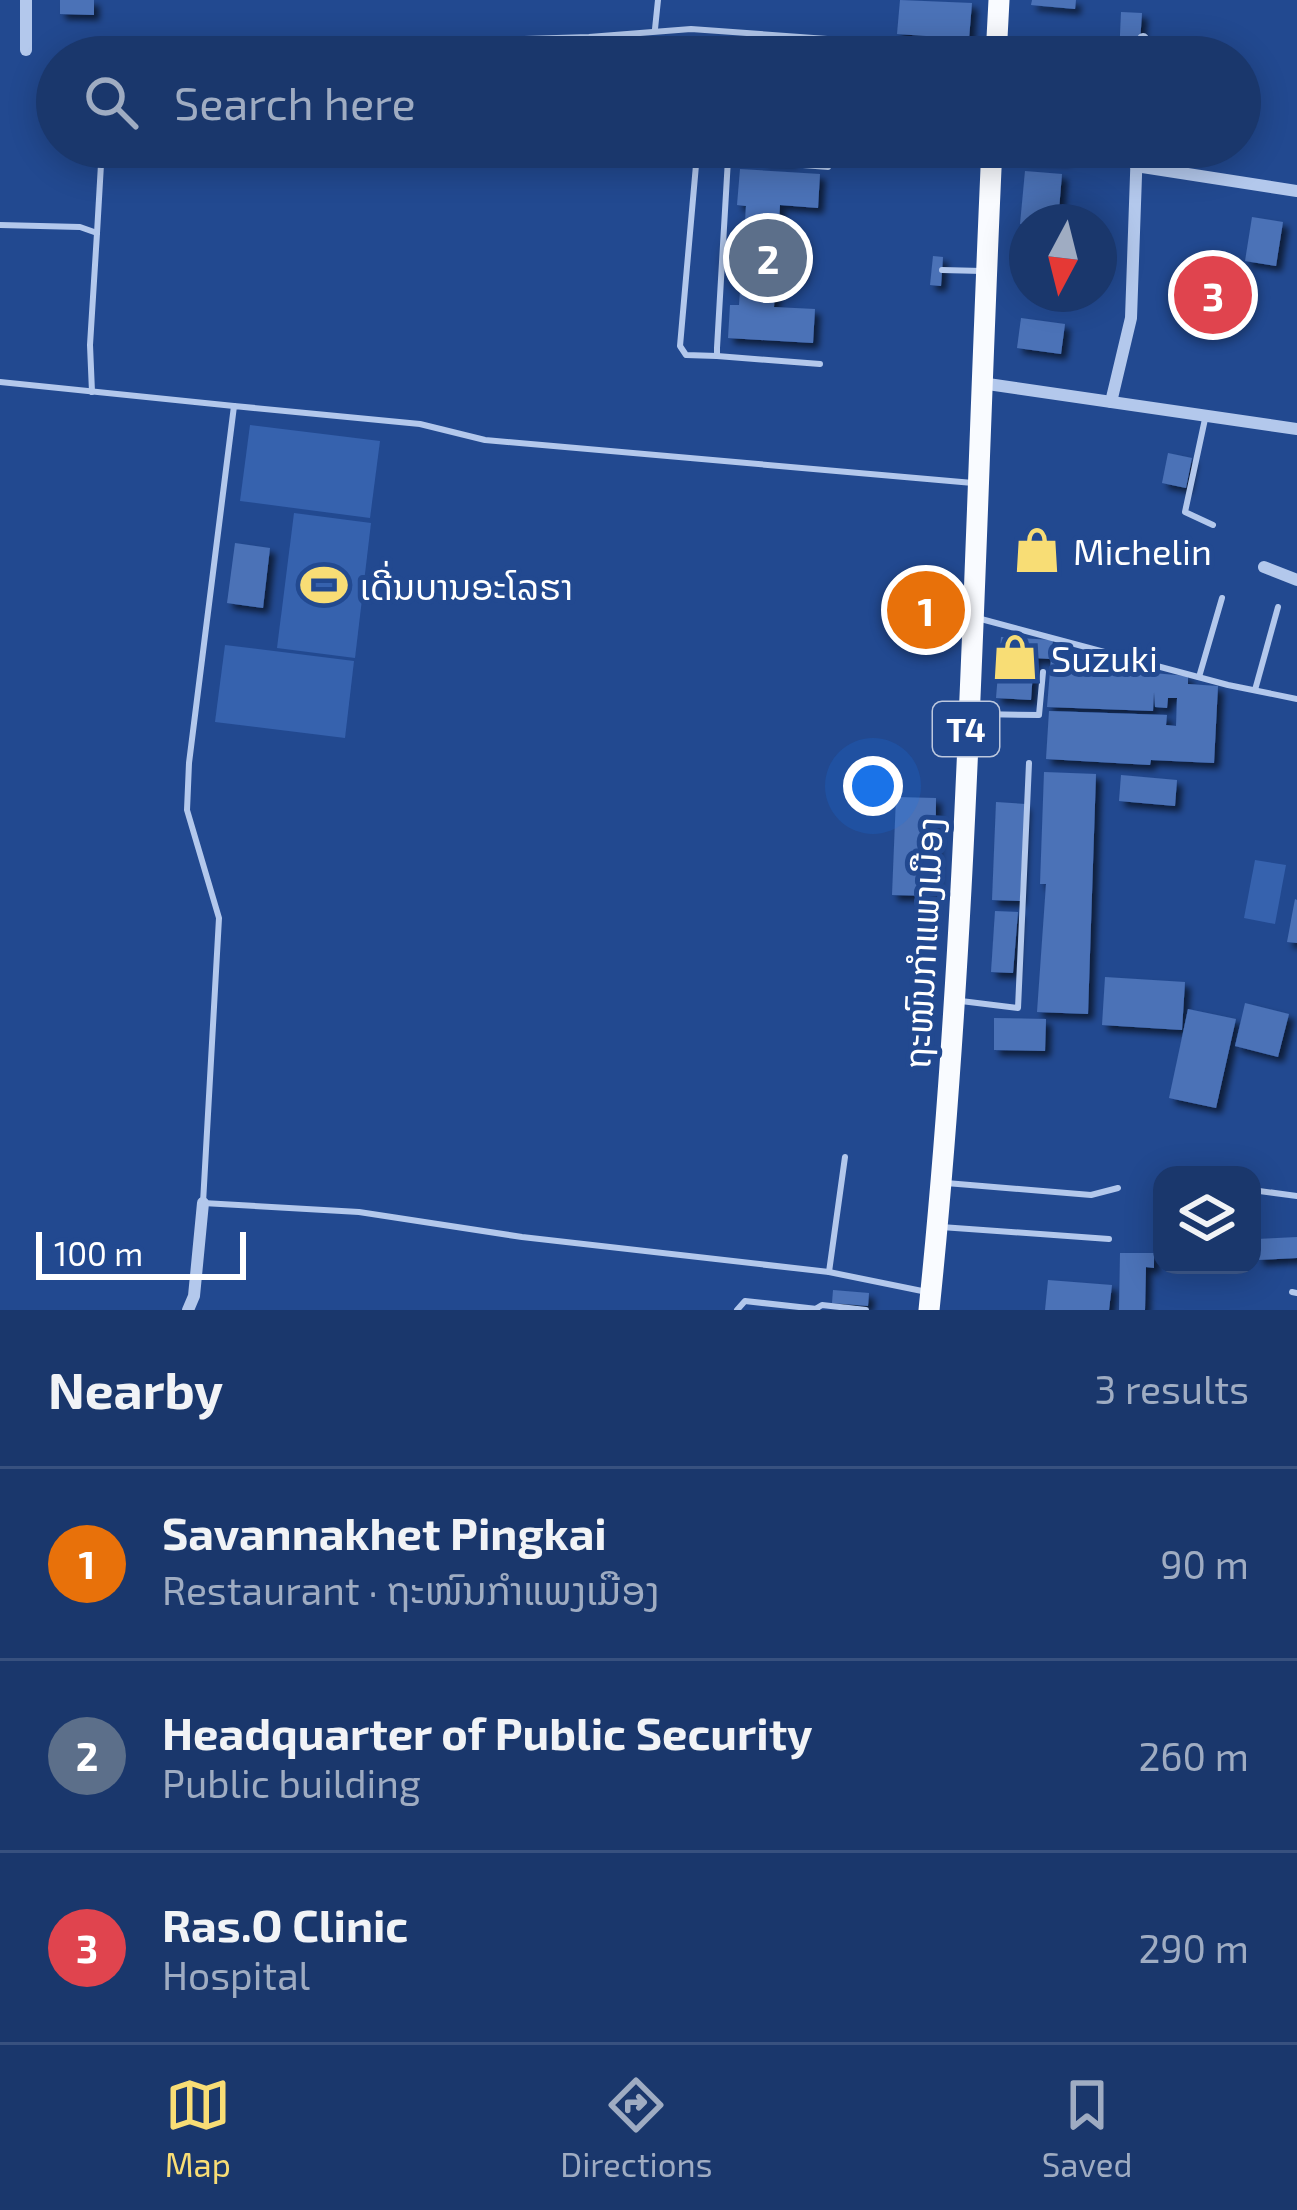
<!DOCTYPE html>
<html lang="en">
<head>
<meta charset="utf-8">
<style>
	body { margin:0; font-family:"Exo 2","Noto Sans Lao",sans-serif; background:#274274; color:#f1f3f6 }
	.controls { position:absolute; right:36px; bottom:36px; display:grid; overflow:hidden; border-radius:24px; box-shadow:0 6px 30px #0003 }
	.controls button { width:108px; height:108px; display:grid; place-items:center; padding:0; border:0; border-bottom:3px solid #38517f; background:#1a376c; color:#f1f3f6; font:60px sans-serif }
	.compass { position:absolute; left:1009px; top:204px; width:108px; height:108px; border-radius:50%; background:#1a376c; box-shadow:0 6px 30px #0003; rotate:187deg }
	.scale { position:absolute; left:36px; bottom:30px; width:210px; box-sizing:border-box; padding-left:12px; border:6px solid #fff; border-top:0; font-size:33px; line-height:42px; white-space:nowrap; color:#fff; -webkit-text-stroke:9px #224990; paint-order:stroke }
	.you { position:absolute; left:873px; top:786px; width:42px; height:42px; margin:-30px; border:9px solid #fff; border-radius:50%; background:#1a73e8; box-shadow:0 0 0 18px #1a73e833 }
	.badge { display:grid; place-items:center; width:78px; height:78px; border-radius:50%; background:#f8dd75; color:#fff; font-size:39px; font-weight:700 }
	.pin { position:absolute; translate:-50% -50%; border:6px solid #fff; box-shadow:0 3px 12px #0006 }
	.list { margin:0; padding:0; list-style:none }
	h2 { display:flex; justify-content:space-between; align-items:center; height:156px; margin:0; padding:0 48px; font-size:51px }
	h2 small { font-size:39px; font-weight:400; color:#9facc2 }
	.list li { display:grid; grid-template-columns:78px 1fr auto; gap:36px; align-items:center; box-sizing:border-box; height:192px; padding:0 48px; border-top:3px solid #38517f }
	.list b { display:block; font-size:45px; white-space:nowrap }
	.list p { margin:0; font-size:39px; white-space:nowrap; color:#9facc2 }
	.list em { font-size:39px; font-style:normal; color:#9facc2 }
	.icon { flex:none; width:66px; height:66px; fill:none; stroke:currentColor; stroke-width:2; stroke-linecap:round; stroke-linejoin:round }
	.map { position:relative; flex:none; width:1297px; height:1310px; overflow:hidden }
	.search { position:absolute; background:#1a376c; box-shadow:0 6px 30px #0003; left:36px; right:36px; top:36px; height:132px; display:flex; align-items:center; gap:30px; box-sizing:border-box; padding:0 42px; border-radius:66px; color:#9facc2; font-size:45px }
	.sheet { height:732px; background:#1a376c }
	nav { display:flex; justify-content:space-around; align-items:center; box-sizing:border-box; height:168px; border-top:3px solid #38517f; background:#1a376c; font-size:33px; color:#9facc2 }
	nav a { display:grid; justify-items:center; gap:6px }
	nav .on { color:#f8dd75 }
	.map>svg:first-child { display:block }
	.green { fill:#3662ae }
	.building { fill:#4b72b7; filter:url(#shadow) }
	.lines { fill:none; stroke-linecap:round; stroke-linejoin:round }
	.service { stroke:#b3c8ec; stroke-width:6 }
	.minor { stroke:#b3c8ec; stroke-width:12 }
	.primary { stroke:#f9fbff; stroke-width:21 }
	.labels { text-anchor:middle; dominant-baseline:central; stroke-width:10; stroke-linejoin:round; paint-order:stroke }
	.shield { fill:#224990; stroke:#bdc8de; stroke-width:3 }
	.shield-label { font-size:33px; font-weight:bold; fill:#fff }
	.poi-label { font-size:36px; fill:#fff; stroke:#224990; text-anchor:start }
	.street-label { font-size:36px; fill:#fff; stroke:#224990 }
</style>
</head>
<body>
<div class="map">
<svg width="1297" height="1310" viewBox="0 0 1297 1310">
	<defs>
		<filter id="shadow"><feDropShadow dx="5.5" dy="5.5" stdDeviation="3" flood-color="#0009"/></filter>
	</defs>
	<rect width="100%" height="100%" fill="#224990"/>
	<g class="green">
		<polygon points="250,425 380,441 370,518 240,501"/>
		<polygon points="294,513 371,523 355,658 277,648"/>
		<polygon points="225,645 354,661 345,738 215,722"/>
		<polygon points="1255,860 1286,865 1275,924 1244,918"/>
	</g>
	<g class="building">
		<polygon points="60,0 94,0 94,15 60,14"/>
		<polygon points="900,0 972,3 969,39 897,34"/>
		<polygon points="1032,0 1076,0 1075,9 1031,5"/>
		<polygon points="1121,12 1142,13 1139,57 1119,57"/>
		<polygon points="869,48 928,52 928,57 868,57"/>
		<polygon points="753,49 814,54 814,57 753,57"/>
		<polygon points="763,147 797,147 797,154 793,154 792,161 762,160"/>
		<polygon points="1024,147 1066,147 1066,160 1023,158"/>
		<polygon points="740,169 820,174 818,208 780,205 778,239 802,241 800,277 776,276 774,307 815,309 813,343 728,338 730,305 739,305 741,275 734,274 736,235 744,236 746,206 737,205"/>
		<polygon points="1025,171 1062,174 1058,222 1020,224"/>
		<polygon points="1252,217 1283,222 1276,266 1245,261"/>
		<polygon points="933,256 943,257 941,286 930,285"/>
		<polygon points="1021,318 1065,324 1061,354 1017,348"/>
		<polygon points="1168,453 1192,458 1186,488 1162,483"/>
		<polygon points="235,543 270,548 263,608 227,603"/>
		<polygon points="1001,637 1053,640 1052,650 1085,652 1085,660 1117,662 1117,670 1188,676 1188,684 1218,686 1214,763 1151,760 1150,765 1046,759 1049,711 1167,715 1166,725 1176,726 1177,698 1168,698 1167,708 1155,707 1154,692 1153,711 1047,707 1051,659 1034,658 1031,700 996,698"/>
		<polygon points="1044,772 1096,774 1088,1014 1037,1012 1046,884 1040,884"/>
		<polygon points="1121,775 1177,780 1175,806 1119,801"/>
		<polygon points="896,797 936,798 935,896 892,895"/>
		<polygon points="996,802 1025,804 1020,901 992,900"/>
		<polygon points="1295,899 1297,900 1297,943 1287,942"/>
		<polygon points="995,911 1018,912 1013,973 991,972"/>
		<polygon points="1105,977 1185,982 1182,1030 1102,1025"/>
		<polygon points="1245,1003 1289,1014 1278,1057 1235,1046"/>
		<polygon points="1188,1009 1236,1019 1216,1108 1169,1098"/>
		<polygon points="994,1018 1046,1019 1045,1051 994,1050"/>
		<polygon points="1297,1237 1297,1258 1258,1260 1257,1239"/>
		<polygon points="1120,1253 1154,1253 1154,1268 1146,1267 1145,1310 1119,1310"/>
		<polygon points="1048,1280 1112,1285 1109,1310 1045,1310"/>
		<polygon points="833,1290 869,1293 868,1306 832,1303"/>
	</g>
	<g class="lines">
		<g class="service">
			<polyline points="655,29 658,0"/>
			<polyline points="259,42 401,43 589,37 691,29 993,51"/>
			<polyline points="0,225 80,227 97,233 90,345 92,392"/>
			<polyline points="97,233 102,147"/>
			<polyline points="942,270 982,271"/>
			<polyline points="717,356 686,355 680,346 696,165 700,159 728,159"/>
			<polyline points="820,364 717,356 717,348 728,159 828,167"/>
			<polyline points="0,382 234,406"/>
			<polyline points="1205,419 1185,512 1213,525"/>
			<polyline points="981,619 1228,685 1297,699"/>
			<polyline points="1199,677 1222,598"/>
			<polyline points="1255,690 1278,607"/>
			<polyline points="976,714 1039,715 1043,672"/>
			<polyline points="961,1001 1018,1008 1029,763"/>
			<polyline points="946,1183 1091,1195 1118,1188"/>
			<polyline points="1252,1190 1297,1196"/>
			<polyline points="941,1227 1109,1239"/>
			<polyline points="829,1272 845,1157"/>
			<polyline points="927,1292 829,1272 522,1237 359,1212 203,1203 219,918 187,810 189,763 234,406 420,424 485,440 973,483"/>
			<polyline points="1292,1292 1297,1293"/>
			<polyline points="817,1308 822,1305 866,1310"/>
			<polyline points="737,1310 745,1301 817,1309"/>
		</g>
		<g class="minor">
			<polyline points="26,0 26,50"/>
			<polyline points="1142,57 1143,39"/>
			<polyline points="1136,166 1297,191"/>
			<polyline points="981,383 1297,429"/>
			<polyline points="1111,402 1131,318 1137,147"/>
			<polyline points="1264,567 1297,580"/>
			<polyline points="188,1310 194,1296 203,1203"/>
		</g>
		<g class="primary">
			<polyline points="996,57 999,0"/>
			<path d="M929 1310C969 924 974 534 992 147"/>
		</g>
	</g>
	<defs>
		<symbol id="shop-bare" viewBox="-9 -9 18 18"><path d="M-5-2.5h2.3a2.7 3.5 0 0 1 5.4 0H5L5.5 6h-11ZM-1.5-2.5h3a1.5 2.3 0 0 0-3 0Z" fill="#f8dd75" stroke="#224990" stroke-width="2.5" paint-order="stroke"/></symbol>
		<symbol id="stadium-bare" viewBox="-9 -9 18 18"><path d="M0-5a6.5 5 0 1 0 0 10a6.5 5 0 1 0 0-10ZM-3.5-1.8h7v3.6h-7Z" fill="#f8dd75" stroke="#224990" stroke-width="2.5" paint-order="stroke"/></symbol>
	</defs>
	<g fill-rule="evenodd">
		<use href="#shop-bare" x="1004" y="517" width="66" height="66"/>
		<use href="#stadium-bare" x="291" y="552" width="66" height="66"/>
		<use href="#shop-bare" x="982" y="624" width="66" height="66"/>
	</g>
	<g class="labels">
		<rect class="shield" x="933" y="702" width="66" height="54" rx="9"/>
		<g class="shield-label">
			<text x="966" y="729">T4</text>
		</g>
		<g class="poi-label">
			<text x="1073" y="550">Michelin</text>
			<text x="360" y="585">ເດີ່ນບານອະໂລຮາ</text>
			<text x="1051" y="657">Suzuki</text>
		</g>
		<g class="street-label">
			<text transform="translate(922 943) rotate(-87)">ຖະໜົນກຳແພງເມືອງ</text>
		</g>
	</g>
</svg>
<div class="controls">
<button><svg class="icon" aria-label="layers" viewBox="0 0 24 24"><path d="M12 4l9 5-9 5-9-5zM3 14l9 5 9-5"/></svg></button>
</div>
<svg class="compass" viewBox="-18 -18 36 36"><path d="M0-13l5 13h-10z" fill="#e53935"/><path d="M0 13l5-13h-10z" fill="#9facc2"/></svg>
<div class="scale">100 m</div>
<div class="you"></div>
<div class="pin badge" style="left:926px;top:610px;background:#e8710a">1</div>
<div class="pin badge" style="left:768px;top:258px;background:#5c6f8a">2</div>
<div class="pin badge" style="left:1213px;top:295px;background:#e0444e">3</div>
<div class="search"><svg class="icon" aria-label="search" viewBox="0 0 24 24"><circle cx="10" cy="10" r="6"/><path d="M15 15l6 6"/></svg>Search here</div>
</div>
<section class="sheet">
<h2>Nearby<small>3 results</small></h2>
<ul class="list">
<li><span class="badge" style="background:#e8710a">1</span><div><b>Savannakhet Pingkai</b><p>Restaurant · ຖະໜົນກຳແພງເມືອງ</p></div><em>90 m</em></li>
<li><span class="badge" style="background:#5c6f8a">2</span><div><b>Headquarter of Public Security</b><p>Public building</p></div><em>260 m</em></li>
<li><span class="badge" style="background:#e0444e">3</span><div><b>Ras.O Clinic</b><p>Hospital</p></div><em>290 m</em></li>
</ul>
</section>
<nav>
<a class="on"><svg class="icon" aria-label="map" viewBox="0 0 24 24"><path d="M3 6l6-2 6 2 6-2v14l-6 2-6-2-6 2zM9 4v14M15 6v14"/></svg>Map</a>
<a><svg class="icon" aria-label="directions" viewBox="0 0 24 24"><path d="M12 3l9 9-9 9-9-9zM9 14v-3h6M13 9l2 2-2 2"/></svg>Directions</a>
<a><svg class="icon" aria-label="saved" viewBox="0 0 24 24"><path d="M7 4h10v16l-5-4-5 4z"/></svg>Saved</a>
</nav>
</body>
</html>
